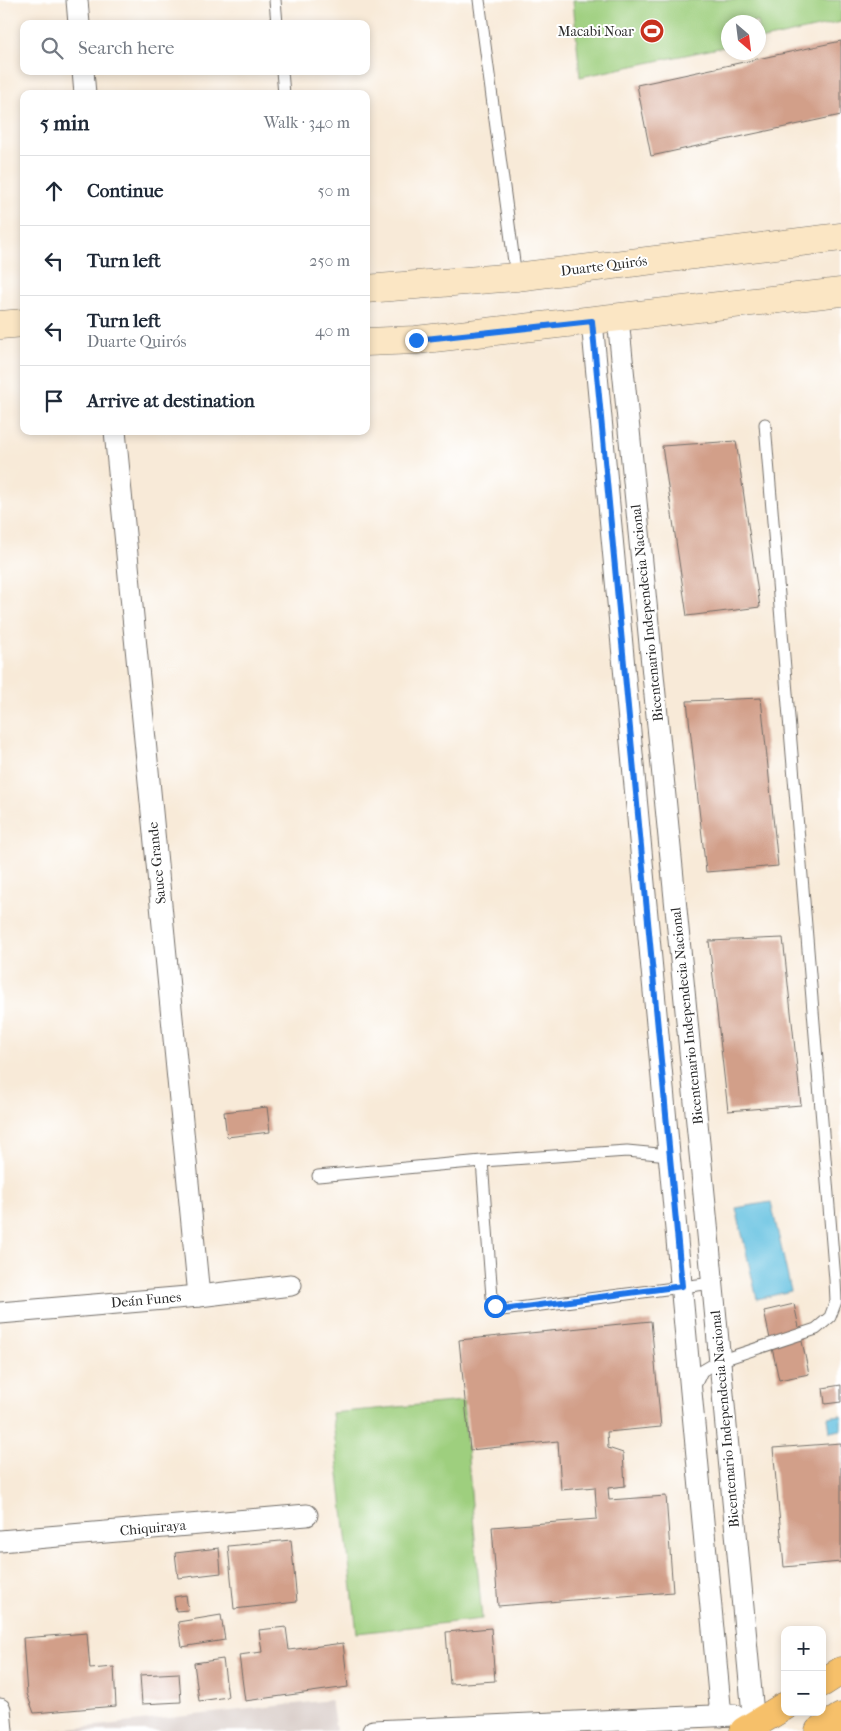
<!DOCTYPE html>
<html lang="en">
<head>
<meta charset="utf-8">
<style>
	body { margin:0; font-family:"IM FELL French Canon",serif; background:#f6f6f7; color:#1f2937 }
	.controls { position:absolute; right:15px; bottom:15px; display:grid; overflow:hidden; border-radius:10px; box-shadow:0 2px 8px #0003 }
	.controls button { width:45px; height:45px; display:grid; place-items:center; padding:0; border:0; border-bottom:1px solid #e0e1e3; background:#fff; color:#1f2937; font:25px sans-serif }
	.compass { position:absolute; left:721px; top:15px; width:45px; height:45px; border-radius:50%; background:#fff; box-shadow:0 2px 8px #0003; rotate:152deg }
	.stop { position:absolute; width:15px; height:15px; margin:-11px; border:4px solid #1a73e8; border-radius:50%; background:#fff }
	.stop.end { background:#1a73e8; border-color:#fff; box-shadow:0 1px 5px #0008 }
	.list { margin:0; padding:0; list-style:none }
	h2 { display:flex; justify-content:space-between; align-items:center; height:65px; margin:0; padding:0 20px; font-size:21px }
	h2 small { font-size:16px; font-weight:400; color:#747a83 }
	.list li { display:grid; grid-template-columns:32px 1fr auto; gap:15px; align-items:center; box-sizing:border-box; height:70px; padding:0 20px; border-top:1px solid #e0e1e3 }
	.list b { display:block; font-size:19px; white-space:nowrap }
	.list p { margin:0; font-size:16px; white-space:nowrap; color:#747a83 }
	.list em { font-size:16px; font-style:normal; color:#747a83 }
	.icon { flex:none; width:28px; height:28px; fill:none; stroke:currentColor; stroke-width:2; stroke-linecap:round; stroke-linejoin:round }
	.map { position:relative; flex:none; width:841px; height:1731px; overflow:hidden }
	.search { position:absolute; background:#fff; box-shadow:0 2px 8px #0003; left:20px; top:20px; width:350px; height:55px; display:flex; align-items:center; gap:12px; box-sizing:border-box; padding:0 18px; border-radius:10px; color:#747a83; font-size:19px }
	.panel { position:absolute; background:#fff; box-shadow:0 2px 8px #0003; left:20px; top:90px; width:350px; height:345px; border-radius:10px }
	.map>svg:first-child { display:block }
	.industrial { fill:#cfc0ba }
	.green { fill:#9ecf7e; stroke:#647d54 }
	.water { fill:#61c0e0; stroke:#467686 }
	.building { fill:#d29f89 }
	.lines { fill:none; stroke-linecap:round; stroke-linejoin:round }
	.service-casing { stroke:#736e68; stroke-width:13 }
	.minor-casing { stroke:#736e68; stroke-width:23 }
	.secondary-casing { stroke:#736e68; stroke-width:29 }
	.primary-casing { stroke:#736e68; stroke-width:29 }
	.service { stroke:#fff; stroke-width:11 }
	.minor { stroke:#fff; stroke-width:21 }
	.secondary { stroke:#fbe6c4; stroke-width:28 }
	.primary { stroke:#f6c06b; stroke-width:28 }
	.route { stroke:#1a73e8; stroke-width:6 }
	.labels { text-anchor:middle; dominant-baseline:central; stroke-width:4; stroke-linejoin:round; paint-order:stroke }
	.poi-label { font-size:14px; fill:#2b2b2b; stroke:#fff; text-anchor:end }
	.street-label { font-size:14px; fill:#2b2b2b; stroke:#fff }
</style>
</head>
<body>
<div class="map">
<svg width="841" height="1731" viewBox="0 0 841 1731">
	<rect width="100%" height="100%" fill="#fff"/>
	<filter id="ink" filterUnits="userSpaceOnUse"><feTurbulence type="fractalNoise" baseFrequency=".02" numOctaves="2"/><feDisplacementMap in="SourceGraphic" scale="10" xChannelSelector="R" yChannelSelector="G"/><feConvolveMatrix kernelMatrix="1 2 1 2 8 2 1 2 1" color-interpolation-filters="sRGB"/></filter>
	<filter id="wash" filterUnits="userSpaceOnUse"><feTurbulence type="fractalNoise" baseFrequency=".0096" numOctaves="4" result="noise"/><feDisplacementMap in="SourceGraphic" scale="20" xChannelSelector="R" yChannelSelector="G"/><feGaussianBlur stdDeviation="1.12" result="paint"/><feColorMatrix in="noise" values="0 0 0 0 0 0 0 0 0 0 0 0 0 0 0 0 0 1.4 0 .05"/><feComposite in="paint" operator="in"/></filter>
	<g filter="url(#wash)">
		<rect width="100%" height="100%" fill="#f8ead8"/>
		<polygon class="industrial" points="331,1700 336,1731 50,1731"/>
		<g class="green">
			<polygon points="573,0 841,0 841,22 759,40 758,22 728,22 728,46 580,77"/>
			<polygon points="463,1401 482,1619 357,1633 332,1413"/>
		</g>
		<g class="water">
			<polygon points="771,1202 791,1291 757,1299 736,1208"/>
			<polygon points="841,1415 841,1430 830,1432 828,1417"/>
		</g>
		<g id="blocks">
			<g class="building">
				<polygon points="841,41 841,115 651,156 637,85"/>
				<polygon points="736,441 760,607 687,616 662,446"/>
				<polygon points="761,698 778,866 706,872 687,701"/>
				<polygon points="783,938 801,1105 728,1111 709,941"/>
				<polygon points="267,1107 270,1132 227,1137 224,1112"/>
				<polygon points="794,1304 809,1374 779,1380 764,1311"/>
				<polygon points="651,1321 661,1427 607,1432 608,1448 623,1453 625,1486 608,1488 609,1500 666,1496 673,1592 498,1606 492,1527 597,1519 595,1487 561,1490 558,1441 470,1450 459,1340"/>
				<polygon points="841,1385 841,1402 825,1404 823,1388"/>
				<polygon points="841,1443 841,1562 784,1567 773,1448"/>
				<polygon points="291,1540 297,1602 234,1609 228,1546"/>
				<polygon points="219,1548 221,1573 178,1578 175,1553"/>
				<polygon points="186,1595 188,1610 176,1611 174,1597"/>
				<polygon points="221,1615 225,1640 182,1647 178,1622"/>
				<polygon points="286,1627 289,1650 343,1643 348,1687 245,1701 239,1655 262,1652 259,1630"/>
				<polygon points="491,1628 495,1681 450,1684 446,1632"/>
				<polygon points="87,1633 90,1669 114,1667 116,1706 34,1713 27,1694 23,1638"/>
				<polygon points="223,1659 228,1697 199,1701 194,1663"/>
				<polygon points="179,1673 181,1702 142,1704 140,1675"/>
			</g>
		</g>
	</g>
	<g filter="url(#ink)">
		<use href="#blocks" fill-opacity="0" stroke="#736e68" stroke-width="1"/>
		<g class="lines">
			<defs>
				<g id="service">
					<polyline points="275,0 277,24"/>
					<polyline points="479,0 516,277"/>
					<polyline points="282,71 284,94"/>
					<polyline points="482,1161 492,1297 495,1306 502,1310 713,1283"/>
					<polyline points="318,1176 482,1161 627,1151 669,1155"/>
					<polyline points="694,1388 702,1371 719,1361 816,1329 830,1317 836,1301 835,1280 765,424"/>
				</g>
				<g id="minor">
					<polyline points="77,0 79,24"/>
					<polyline points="83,71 85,94"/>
					<polyline points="618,318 709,1245 753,1714"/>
					<polyline points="592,321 721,1716"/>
					<polyline points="115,431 199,1296"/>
					<polyline points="0,1313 199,1296 291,1285"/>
					<polyline points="0,1541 307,1515"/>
					<polyline points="0,1709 2,1731"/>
					<polyline points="373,1731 735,1715"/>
				</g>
				<g id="secondary">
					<polyline points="366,289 516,277 841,237"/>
					<polyline points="0,325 24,323"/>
					<polyline points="366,342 416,340 841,292"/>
				</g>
				<g id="primary">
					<polyline points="822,1683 841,1671"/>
					<polyline points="744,1731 785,1706"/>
					<polyline points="819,1731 841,1717"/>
				</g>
			</defs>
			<use href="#service" class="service-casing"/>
			<use href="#minor" class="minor-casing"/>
			<use href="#secondary" class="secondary-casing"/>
			<use href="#primary" class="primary-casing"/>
			<use href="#service" class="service"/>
			<use href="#minor" class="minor"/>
			<use href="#secondary" class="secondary"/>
			<use href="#primary" class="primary"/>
		</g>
	</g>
	<g class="lines" filter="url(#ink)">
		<polyline class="route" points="416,340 592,321 682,1286 502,1310 495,1306"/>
	</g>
	<defs>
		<symbol id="stadium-disc" viewBox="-11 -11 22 22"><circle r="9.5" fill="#c8321e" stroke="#fff"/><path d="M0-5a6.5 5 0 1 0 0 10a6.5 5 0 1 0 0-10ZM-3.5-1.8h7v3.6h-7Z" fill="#fff"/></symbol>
	</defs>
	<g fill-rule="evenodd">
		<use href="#stadium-disc" x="638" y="17" width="28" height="28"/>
	</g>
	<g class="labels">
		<g class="poi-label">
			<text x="634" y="31">Macabi Noar</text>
		</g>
		<g class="street-label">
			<text transform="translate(604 266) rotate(-7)">Duarte Quirós</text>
			<text transform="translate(647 613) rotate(-96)">Bicentenario Independecia Nacional</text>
			<text transform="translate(157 863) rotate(-96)">Sauce Grande</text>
			<text transform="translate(687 1016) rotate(-96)">Bicentenario Independecia Nacional</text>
			<text transform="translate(146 1300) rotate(-5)">Deán Funes</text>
			<text transform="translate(725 1419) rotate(-95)">Bicentenario Independecia Nacional</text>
			<text transform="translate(153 1528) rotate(-5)">Chiquiraya</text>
		</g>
	</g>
</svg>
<div class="controls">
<button>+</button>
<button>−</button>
</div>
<svg class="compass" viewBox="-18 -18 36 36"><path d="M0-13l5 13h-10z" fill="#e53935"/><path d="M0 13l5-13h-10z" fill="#747a83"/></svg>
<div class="stop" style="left:495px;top:1306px"></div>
<div class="stop end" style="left:416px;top:340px"></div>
<div class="search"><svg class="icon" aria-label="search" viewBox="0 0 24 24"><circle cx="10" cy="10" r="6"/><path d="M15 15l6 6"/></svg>Search here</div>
<section class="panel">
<h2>5 min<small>Walk · 340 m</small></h2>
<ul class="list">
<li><svg class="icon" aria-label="ahead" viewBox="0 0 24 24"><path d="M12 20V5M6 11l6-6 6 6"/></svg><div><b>Continue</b></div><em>50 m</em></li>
<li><svg class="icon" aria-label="left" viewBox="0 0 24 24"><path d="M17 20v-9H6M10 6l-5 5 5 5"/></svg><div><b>Turn left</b></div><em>250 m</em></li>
<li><svg class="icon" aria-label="left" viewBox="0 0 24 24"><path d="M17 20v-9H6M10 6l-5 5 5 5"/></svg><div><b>Turn left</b><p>Duarte Quirós</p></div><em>40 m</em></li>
<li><svg class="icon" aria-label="arrive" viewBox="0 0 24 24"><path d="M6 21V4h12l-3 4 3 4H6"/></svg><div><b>Arrive at destination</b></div></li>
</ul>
</section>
</div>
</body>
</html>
